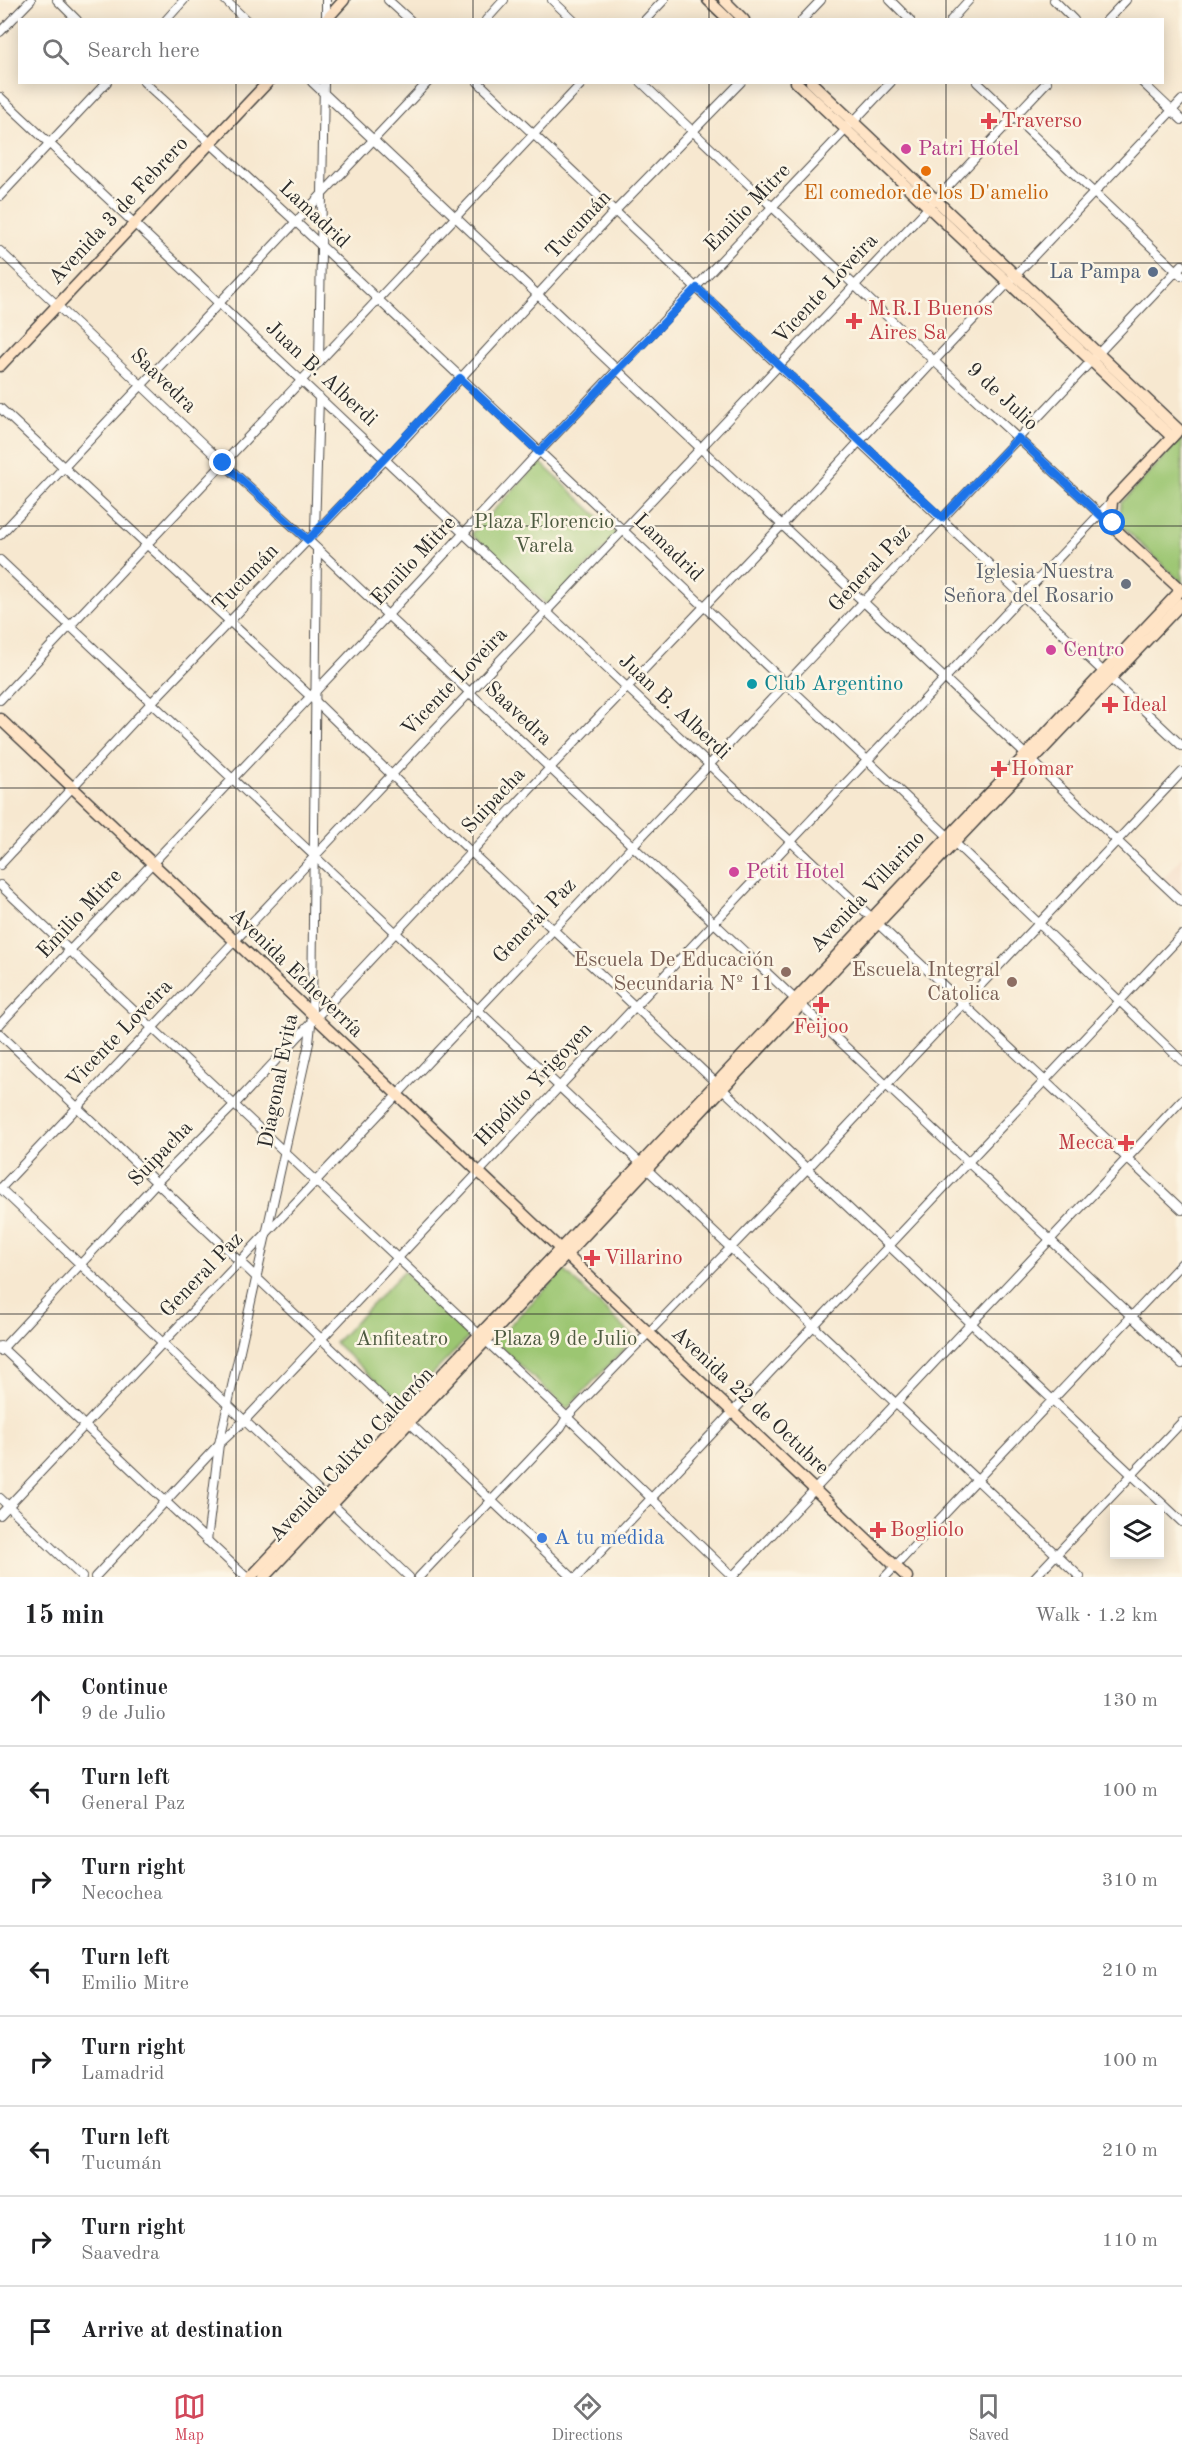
<!DOCTYPE html>
<html lang="en">
<head>
<meta charset="utf-8">
<style>
	body { margin:0; font-family:"Old Standard TT",serif; background:#f6f6f6; color:#202124 }
	.controls { position:absolute; right:18px; bottom:18px; display:grid; overflow:hidden; border-radius:0px; box-shadow:0 3px 15px #0003 }
	.controls button { width:54px; height:54px; display:grid; place-items:center; padding:0; border:0; border-bottom:2px solid #e0e0e0; background:#fff; color:#202124; font:30px sans-serif }
	.stop { position:absolute; width:18px; height:18px; margin:-14px; border:4px solid #1a73e8; border-radius:50%; background:#fff }
	.stop.end { background:#1a73e8; border-color:#fff; box-shadow:0 2px 6px #0008 }
	.list { margin:0; padding:0; list-style:none }
	h2 { display:flex; justify-content:space-between; align-items:center; height:78px; margin:0; padding:0 24px; font-size:26px }
	h2 small { font-size:20px; font-weight:400; color:#757577 }
	.list li { display:grid; grid-template-columns:39px 1fr auto; gap:18px; align-items:center; box-sizing:border-box; height:90px; padding:0 24px; border-top:2px solid #e0e0e0 }
	.list b { display:block; font-size:22px; white-space:nowrap }
	.list p { margin:0; font-size:20px; white-space:nowrap; color:#757577 }
	.list em { font-size:20px; font-style:normal; color:#757577 }
	.icon { flex:none; width:33px; height:33px; fill:none; stroke:currentColor; stroke-width:2; stroke-linecap:round; stroke-linejoin:round }
	.map { position:relative; flex:none; width:1182px; height:1577px; overflow:hidden }
	.search { position:absolute; background:#fff; box-shadow:0 3px 15px #0003; left:18px; right:18px; top:18px; height:66px; display:flex; align-items:center; gap:15px; box-sizing:border-box; padding:0 21px; border-radius:0px; color:#757577; font-size:22px }
	.sheet { height:798px; background:#fff }
	nav { display:flex; justify-content:space-around; align-items:center; box-sizing:border-box; height:84px; border-top:2px solid #e0e0e0; background:#fff; font-size:16px; color:#757577 }
	nav a { display:grid; justify-items:center; gap:3px }
	nav .on { color:#d1495b }
	.map>svg:first-child { display:block }
	.built { fill:#f3d4be }
	.green { fill:#9cc672; stroke:#64784e; stroke-width:1.5 }
	.lines { fill:none; stroke-linecap:round; stroke-linejoin:round }
	.minor-casing { stroke:#4a4744; stroke-width:10 }
	.secondary-casing { stroke:#4a4744; stroke-width:13 }
	.minor { stroke:#fff; stroke-width:8 }
	.secondary { stroke:#ffe4c6; stroke-width:10 }
	.route { stroke:#1a73e8; stroke-width:8 }
	.grid { fill:none; stroke:#2b2b2b; stroke-width:1.5; stroke-opacity:0.55 }
	.health-dot { fill:#e0444e; stroke:#fcf5e5; stroke-width:2 }
	.hotel-dot { fill:#d1479c; stroke:#fcf5e5; stroke-width:2 }
	.food-dot { fill:#e8710a; stroke:#fcf5e5; stroke-width:2 }
	.service-dot { fill:#5c6f8a; stroke:#fcf5e5; stroke-width:2 }
	.worship-dot { fill:#6b7280; stroke:#fcf5e5; stroke-width:2 }
	.culture-dot { fill:#0f9aa8; stroke:#fcf5e5; stroke-width:2 }
	.education-dot { fill:#8d6e63; stroke:#fcf5e5; stroke-width:2 }
	.shop-dot { fill:#3f7fe0; stroke:#fcf5e5; stroke-width:2 }
	.labels { text-anchor:middle; dominant-baseline:central; stroke-width:5; stroke-linejoin:round; paint-order:stroke }
	.health-label { font-size:21px; fill:#be3a42; stroke:#fcf5e5; text-anchor:start }
	.hotel-label { font-size:21px; fill:#b23c85; stroke:#fcf5e5; text-anchor:start }
	.food-label { font-size:21px; fill:#c56008; stroke:#fcf5e5 }
	.street-label { font-size:21px; fill:#2b2b2b; stroke:#fcf5e5 }
	.service-label { font-size:21px; fill:#4e5e75; stroke:#fcf5e5; text-anchor:end }
	.park-label { font-size:21px; fill:#4d5a40; stroke:#fcf5e5 }
	.worship-label { font-size:21px; fill:#5b616d; stroke:#fcf5e5; text-anchor:end }
	.culture-label { font-size:21px; fill:#0d838f; stroke:#fcf5e5; text-anchor:start }
	.education-label { font-size:21px; fill:#785e54; stroke:#fcf5e5; text-anchor:end }
	.shop-label { font-size:21px; fill:#366cbe; stroke:#fcf5e5; text-anchor:start }
</style>
</head>
<body>
<div class="map">
<svg width="1182" height="1577" viewBox="0 0 1182 1577">
	<rect width="100%" height="100%" fill="#fcf5e5"/>
	<filter id="ink" filterUnits="userSpaceOnUse"><feTurbulence type="fractalNoise" baseFrequency=".0167" numOctaves="2"/><feDisplacementMap in="SourceGraphic" scale="12" xChannelSelector="R" yChannelSelector="G"/><feConvolveMatrix kernelMatrix="1 2 1 2 8 2 1 2 1" color-interpolation-filters="sRGB"/></filter>
	<filter id="wash" filterUnits="userSpaceOnUse"><feTurbulence type="fractalNoise" baseFrequency=".008" numOctaves="4" result="noise"/><feDisplacementMap in="SourceGraphic" scale="24" xChannelSelector="R" yChannelSelector="G"/><feGaussianBlur stdDeviation="1.35" result="paint"/><feColorMatrix in="noise" values="0 0 0 0 0 0 0 0 0 0 0 0 0 0 0 0 0 1.4 0 .05"/><feComposite in="paint" operator="in"/></filter>
	<g filter="url(#wash)">
		<rect width="100%" height="100%" fill="#f7e8d0"/>
		<polygon class="built" points="1182,857 1182,892 1180,895 1162,880"/>
		<g class="green">
			<polygon points="1182,438 1182,583 1123,527 1120,516 1121,503"/>
			<polygon points="540,462 618,535 548,606 471,534"/>
			<polygon points="564,1270 635,1338 567,1409 494,1341"/>
			<polygon points="404,1271 470,1336 402,1405 335,1343"/>
		</g>
	</g>
	<g filter="url(#ink)">
		<g class="lines">
			<defs>
				<g id="minor">
					<polyline points="57,0 77,20"/>
					<polyline points="225,0 246,20"/>
					<polyline points="388,0 410,20"/>
					<polyline points="552,0 573,20"/>
					<polyline points="890,0 910,20"/>
					<polyline points="1054,0 1074,20"/>
					<polyline points="166,20 184,0"/>
					<polyline points="326,20 326,0"/>
					<polyline points="486,20 504,0"/>
					<polyline points="645,20 664,0"/>
					<polyline points="802,20 821,0"/>
					<polyline points="951,20 969,0"/>
					<polyline points="1107,20 1126,0"/>
					<polyline points="0,32 31,0"/>
					<polyline points="144,82 296,222 955,843 1182,1061"/>
					<polyline points="312,82 1182,902"/>
					<polyline points="478,82 1182,746"/>
					<polyline points="641,82 934,361 1114,527"/>
					<polyline points="977,82 1182,276"/>
					<polyline points="1142,82 1182,120"/>
					<polyline points="0,97 1182,1210"/>
					<polyline points="0,196 107,82"/>
					<polyline points="0,251 223,463 308,540 1182,1364"/>
					<polyline points="319,363 324,82"/>
					<polyline points="0,408 310,696 471,852 1182,1522"/>
					<polyline points="315,532 319,397"/>
					<polyline points="0,535 428,82"/>
					<polyline points="0,560 1080,1577"/>
					<polyline points="0,700 583,82"/>
					<polyline points="0,865 152,702 386,459 615,211 741,82"/>
					<polyline points="0,885 567,1417 733,1577"/>
					<polyline points="0,1024 387,616 539,452 891,82"/>
					<polyline points="0,1034 572,1577"/>
					<polyline points="0,1188 409,1577"/>
					<polyline points="0,1189 1047,82"/>
					<polyline points="0,1346 246,1577"/>
					<polyline points="0,1351 156,1183 235,1104 550,768 782,525 934,361 1182,100"/>
					<polyline points="0,1498 82,1577"/>
					<polyline points="0,1515 1182,265"/>
					<polyline points="207,1541 219,1444 309,1043 312,1015 317,549"/>
					<polyline points="95,1577 219,1444 246,1419 1112,501"/>
					<polyline points="419,1577 561,1427 567,1417 807,1169 1182,772"/>
					<polyline points="577,1577 1182,935"/>
					<polyline points="732,1577 1182,1100"/>
					<polyline points="885,1577 1182,1263"/>
					<polyline points="1035,1577 1182,1422"/>
				</g>
				<g id="secondary">
					<polyline points="708,0 729,20"/>
					<polyline points="724,0 744,20"/>
					<polyline points="326,20 344,0"/>
					<polyline points="796,82 1172,437"/>
					<polyline points="811,82 1179,430"/>
					<polyline points="0,366 268,82"/>
					<polyline points="1176,433 1112,501 1111,514 1114,528 1182,591"/>
					<polyline points="0,719 907,1577"/>
					<polyline points="251,1577 1181,590"/>
					<polyline points="264,1577 878,923 1182,603"/>
				</g>
			</defs>
			<use href="#minor" class="minor-casing"/>
			<use href="#secondary" class="secondary-casing"/>
			<use href="#minor" class="minor"/>
			<use href="#secondary" class="secondary"/>
		</g>
	</g>
	<g class="lines" filter="url(#ink)">
		<polyline class="route" points="223,463 308,540 460,378 539,452 697,288 942,518 1018,438 1114,528 1113,523"/>
	</g>
	<path class="grid" d="M236 0V20M473 0V20M709 0V20M946 0V20M236 82V1577M473 82V1577M709 82V1577M946 82V1577M0 263H1182M0 526H1182M0 788H1182M0 1051H1182M0 1314H1182"/>
	<g class="health-dot">
		<path d="M986 112h6v6h6v6h-6v6h-6v-6h-6v-6h6z"/>
		<path d="M851 312h6v6h6v6h-6v6h-6v-6h-6v-6h6z"/>
		<path d="M1107 696h6v6h6v6h-6v6h-6v-6h-6v-6h6z"/>
		<path d="M996 760h6v6h6v6h-6v6h-6v-6h-6v-6h6z"/>
		<path d="M818 996h6v6h6v6h-6v6h-6v-6h-6v-6h6z"/>
		<path d="M1123 1134h6v6h6v6h-6v6h-6v-6h-6v-6h6z"/>
		<path d="M589 1249h6v6h6v6h-6v6h-6v-6h-6v-6h6z"/>
		<path d="M875 1521h6v6h6v6h-6v6h-6v-6h-6v-6h6z"/>
	</g>
	<g class="hotel-dot">
		<circle cx="906" cy="149" r="6"/>
		<circle cx="1051" cy="650" r="6"/>
		<circle cx="734" cy="872" r="6"/>
	</g>
	<circle class="food-dot" cx="926" cy="171" r="6"/>
	<circle class="service-dot" cx="1153" cy="272" r="6"/>
	<circle class="worship-dot" cx="1126" cy="584" r="6"/>
	<circle class="culture-dot" cx="752" cy="684" r="6"/>
	<g class="education-dot">
		<circle cx="786" cy="972" r="6"/>
		<circle cx="1012" cy="982" r="6"/>
	</g>
	<circle class="shop-dot" cx="542" cy="1538" r="6"/>
	<g class="labels">
		<g class="health-label">
			<text x="1001" y="121">Traverso</text>
			<text x="868" y="309">M.R.I Buenos<tspan x="868" dy="24">Aires Sa</tspan></text>
			<text x="1122" y="705">Ideal</text>
			<text x="1011" y="769">Homar</text>
			<text x="821" y="1027" text-anchor="middle">Feijoo</text>
			<text x="1114" y="1143" text-anchor="end">Mecca</text>
			<text x="604" y="1258">Villarino</text>
			<text x="890" y="1530">Bogliolo</text>
		</g>
		<g class="hotel-label">
			<text x="918" y="149">Patri Hotel</text>
			<text x="1063" y="650">Centro</text>
			<text x="746" y="872">Petit Hotel</text>
		</g>
		<g class="food-label">
			<text x="926" y="193">El comedor de los D'amelio</text>
		</g>
		<g class="street-label">
			<text transform="translate(748 208) rotate(-46)">Emilio Mitre</text>
			<text transform="translate(119 211) rotate(-47)">Avenida 3 de Febrero</text>
			<text transform="translate(314 215) rotate(43)">Lamadrid</text>
			<text transform="translate(579 225) rotate(-47)">Tucumán</text>
			<text transform="translate(826 289) rotate(-47)">Vicente Loveira</text>
			<text transform="translate(321 374) rotate(43)">Juan B. Alberdi</text>
			<text transform="translate(163 381) rotate(44)">Saavedra</text>
			<text transform="translate(1002 397) rotate(43)">9 de Julio</text>
			<text transform="translate(668 548) rotate(44)">Lamadrid</text>
			<text transform="translate(414 561) rotate(-47)">Emilio Mitre</text>
			<text transform="translate(870 569) rotate(-47)">General Paz</text>
			<text transform="translate(246 578) rotate(-46)">Tucumán</text>
			<text transform="translate(455 682) rotate(-46)">Vicente Loveira</text>
			<text transform="translate(674 707) rotate(43)">Juan B. Alberdi</text>
			<text transform="translate(518 714) rotate(43)">Saavedra</text>
			<text transform="translate(494 801) rotate(-47)">Suipacha</text>
			<text transform="translate(868 892) rotate(-47)">Avenida Villarino</text>
			<text transform="translate(80 914) rotate(-47)">Emilio Mitre</text>
			<text transform="translate(535 921) rotate(-46)">General Paz</text>
			<text transform="translate(296 973) rotate(44)">Avenida Echeverría</text>
			<text transform="translate(120 1034) rotate(-46)">Vicente Loveira</text>
			<text transform="translate(279 1081) rotate(-79)">Diagonal Evita</text>
			<text transform="translate(534 1085) rotate(-47)">Hipólito Yrigoyen</text>
			<text transform="translate(161 1154) rotate(-46)">Suipacha</text>
			<text transform="translate(202 1275) rotate(-46)">General Paz</text>
			<text transform="translate(750 1401) rotate(43)">Avenida 22 de Octubre</text>
			<text transform="translate(352 1455) rotate(-47)">Avenida Calixto Calderón</text>
		</g>
		<g class="service-label">
			<text x="1141" y="272">La Pampa</text>
		</g>
		<g class="park-label">
			<text x="544" y="522">Plaza Florencio<tspan x="544" dy="24">Varela</tspan></text>
			<text x="402" y="1339">Anfiteatro</text>
			<text x="565" y="1339">Plaza 9 de Julio</text>
		</g>
		<g class="worship-label">
			<text x="1114" y="572">Iglesia Nuestra<tspan x="1114" dy="24">Señora del Rosario</tspan></text>
		</g>
		<g class="culture-label">
			<text x="764" y="684">Club Argentino</text>
		</g>
		<g class="education-label">
			<text x="774" y="960">Escuela De Educación<tspan x="774" dy="24">Secundaria Nº 11</tspan></text>
			<text x="1000" y="970">Escuela Integral<tspan x="1000" dy="24">Catolica</tspan></text>
		</g>
		<g class="shop-label">
			<text x="554" y="1538">A tu medida</text>
		</g>
	</g>
</svg>
<div class="controls">
<button><svg class="icon" aria-label="layers" viewBox="0 0 24 24"><path d="M12 4l9 5-9 5-9-5zM3 14l9 5 9-5"/></svg></button>
</div>
<div class="stop" style="left:1113px;top:523px"></div>
<div class="stop end" style="left:223px;top:463px"></div>
<div class="search"><svg class="icon" aria-label="search" viewBox="0 0 24 24"><circle cx="10" cy="10" r="6"/><path d="M15 15l6 6"/></svg>Search here</div>
</div>
<section class="sheet">
<h2>15 min<small>Walk · 1.2 km</small></h2>
<ul class="list">
<li><svg class="icon" aria-label="ahead" viewBox="0 0 24 24"><path d="M12 20V5M6 11l6-6 6 6"/></svg><div><b>Continue</b><p>9 de Julio</p></div><em>130 m</em></li>
<li><svg class="icon" aria-label="left" viewBox="0 0 24 24"><path d="M17 20v-9H6M10 6l-5 5 5 5"/></svg><div><b>Turn left</b><p>General Paz</p></div><em>100 m</em></li>
<li><svg class="icon" aria-label="right" viewBox="0 0 24 24"><path d="M7 20v-9h11M14 6l5 5-5 5"/></svg><div><b>Turn right</b><p>Necochea</p></div><em>310 m</em></li>
<li><svg class="icon" aria-label="left" viewBox="0 0 24 24"><path d="M17 20v-9H6M10 6l-5 5 5 5"/></svg><div><b>Turn left</b><p>Emilio Mitre</p></div><em>210 m</em></li>
<li><svg class="icon" aria-label="right" viewBox="0 0 24 24"><path d="M7 20v-9h11M14 6l5 5-5 5"/></svg><div><b>Turn right</b><p>Lamadrid</p></div><em>100 m</em></li>
<li><svg class="icon" aria-label="left" viewBox="0 0 24 24"><path d="M17 20v-9H6M10 6l-5 5 5 5"/></svg><div><b>Turn left</b><p>Tucumán</p></div><em>210 m</em></li>
<li><svg class="icon" aria-label="right" viewBox="0 0 24 24"><path d="M7 20v-9h11M14 6l5 5-5 5"/></svg><div><b>Turn right</b><p>Saavedra</p></div><em>110 m</em></li>
<li><svg class="icon" aria-label="arrive" viewBox="0 0 24 24"><path d="M6 21V4h12l-3 4 3 4H6"/></svg><div><b>Arrive at destination</b></div></li>
</ul>
</section>
<nav>
<a class="on"><svg class="icon" aria-label="map" viewBox="0 0 24 24"><path d="M3 6l6-2 6 2 6-2v14l-6 2-6-2-6 2zM9 4v14M15 6v14"/></svg>Map</a>
<a><svg class="icon" aria-label="directions" viewBox="0 0 24 24"><path d="M12 3l9 9-9 9-9-9zM9 14v-3h6M13 9l2 2-2 2"/></svg>Directions</a>
<a><svg class="icon" aria-label="saved" viewBox="0 0 24 24"><path d="M7 4h10v16l-5-4-5 4z"/></svg>Saved</a>
</nav>
</body>
</html>
